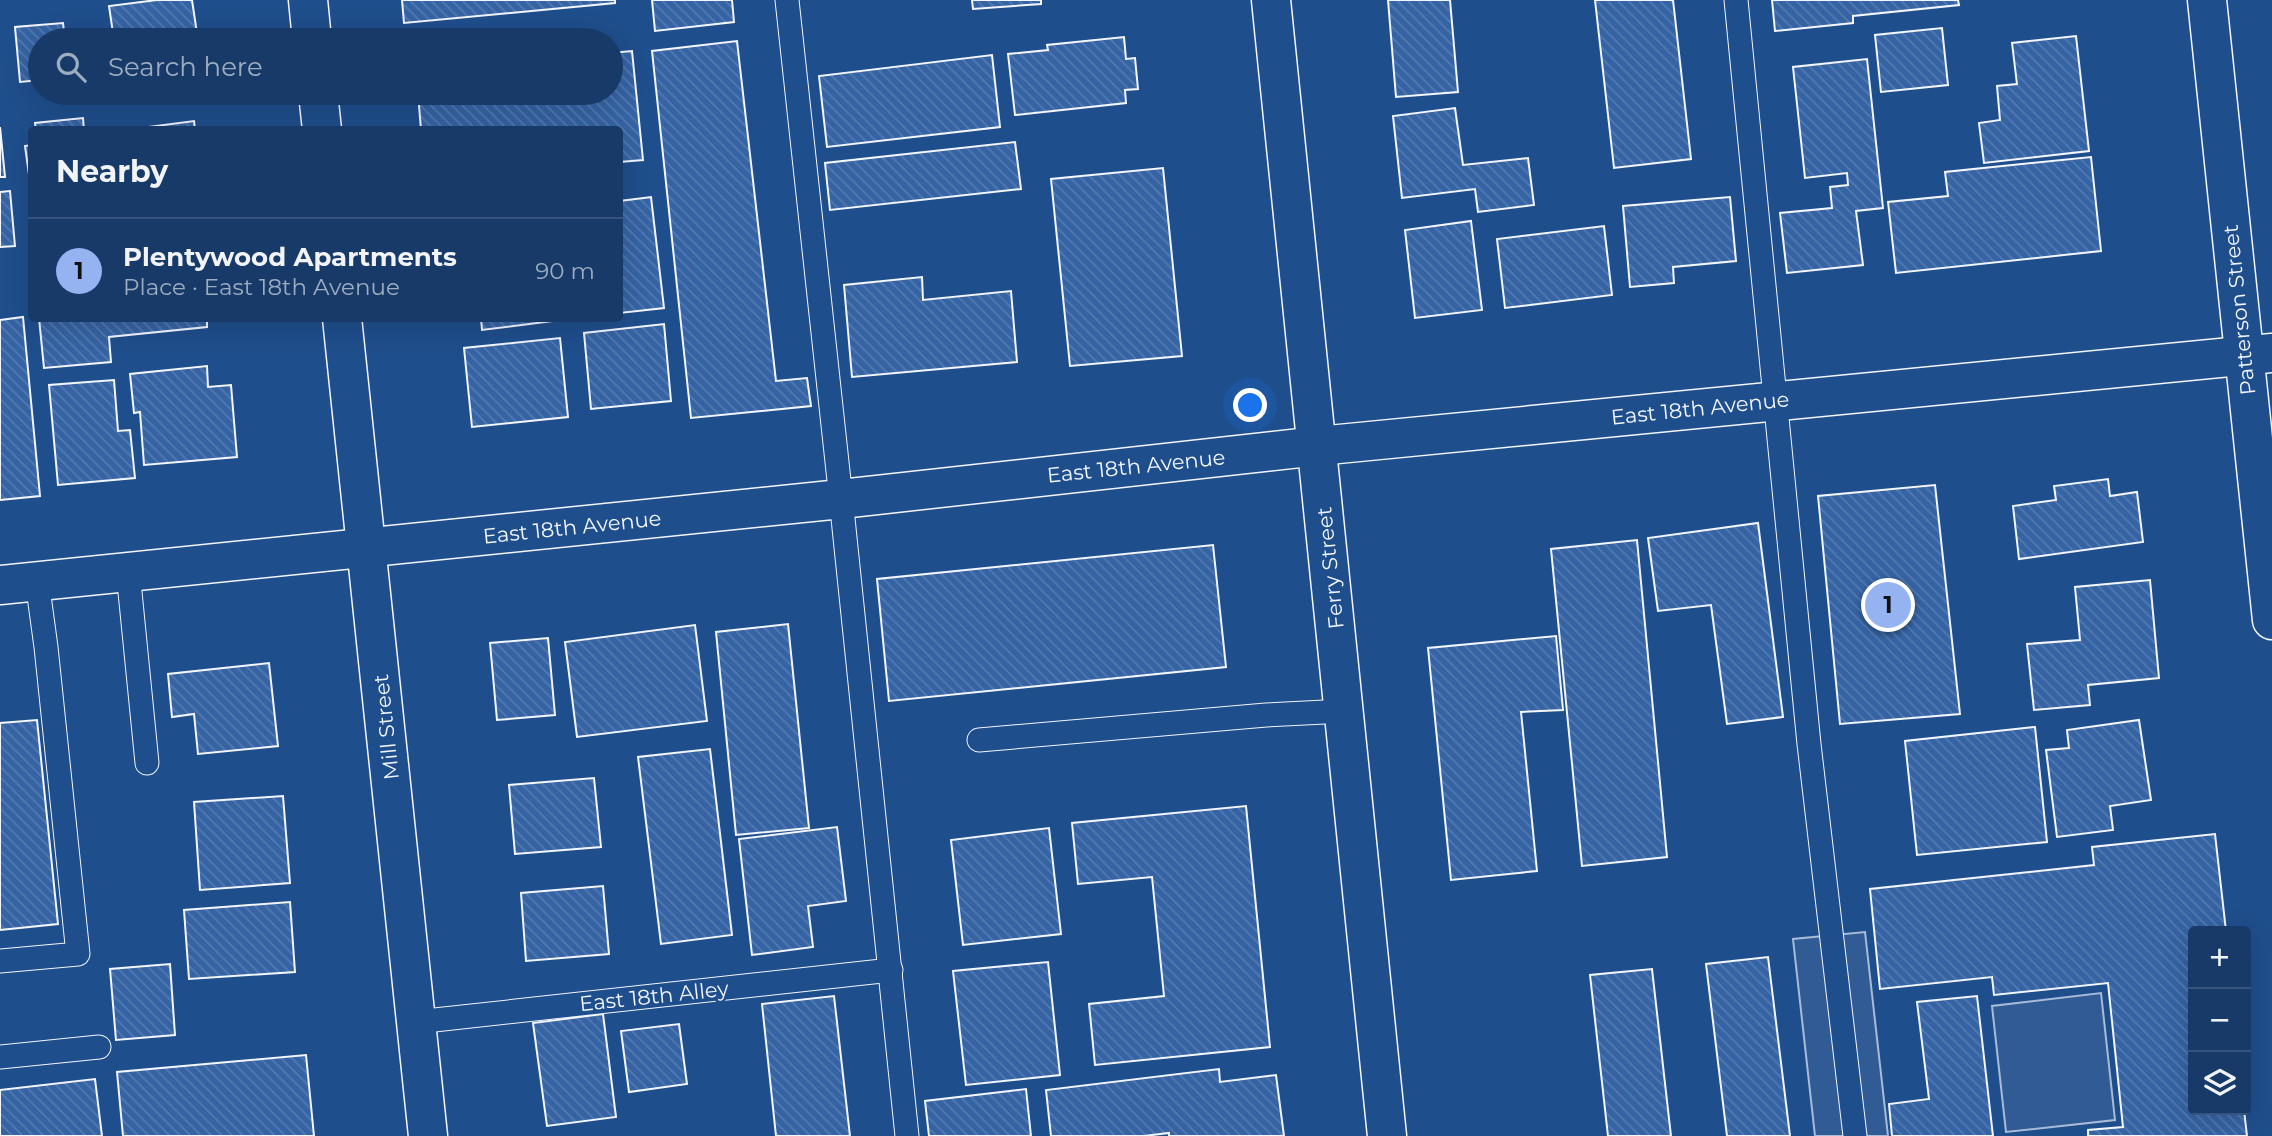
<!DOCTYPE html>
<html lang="en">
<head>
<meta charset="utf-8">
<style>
	body { margin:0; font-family:Montserrat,sans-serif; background:#20416f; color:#f1f3f6 }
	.controls { position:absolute; right:21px; bottom:21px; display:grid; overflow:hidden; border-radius:7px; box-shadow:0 7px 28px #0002 }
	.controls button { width:63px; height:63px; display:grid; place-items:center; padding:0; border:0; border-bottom:2px solid #36547d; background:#173a69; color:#f1f3f6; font:35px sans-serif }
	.you { position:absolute; left:1251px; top:406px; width:24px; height:24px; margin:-18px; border:5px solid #fff; border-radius:50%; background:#1a73e8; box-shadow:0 0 0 10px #1a73e833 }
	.badge { display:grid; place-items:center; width:46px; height:46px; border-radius:50%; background:#95b2f1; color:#111; font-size:23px; font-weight:700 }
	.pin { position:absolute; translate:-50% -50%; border:4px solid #fff; box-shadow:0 2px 7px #0006 }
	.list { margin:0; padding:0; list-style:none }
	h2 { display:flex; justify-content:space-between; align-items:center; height:91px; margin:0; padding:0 28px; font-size:30px }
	h2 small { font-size:23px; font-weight:400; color:#9eadc0 }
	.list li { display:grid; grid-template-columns:46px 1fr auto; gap:21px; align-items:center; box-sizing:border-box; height:105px; padding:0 28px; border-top:2px solid #36547d }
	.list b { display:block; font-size:26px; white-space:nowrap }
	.list p { margin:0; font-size:23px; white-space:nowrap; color:#9eadc0 }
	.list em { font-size:23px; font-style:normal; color:#9eadc0 }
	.icon { flex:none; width:38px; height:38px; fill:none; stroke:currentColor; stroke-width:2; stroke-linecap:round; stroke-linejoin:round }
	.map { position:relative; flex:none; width:2272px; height:1136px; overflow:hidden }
	.search { position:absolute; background:#173a69; box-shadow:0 7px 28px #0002; left:28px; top:28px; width:595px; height:77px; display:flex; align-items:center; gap:18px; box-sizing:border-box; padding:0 24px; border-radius:38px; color:#9eadc0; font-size:26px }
	.panel { position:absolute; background:#173a69; box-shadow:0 7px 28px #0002; left:28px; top:126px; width:595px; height:196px; border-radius:7px }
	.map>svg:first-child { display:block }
	.built { fill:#305b95; stroke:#a8bbd7; stroke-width:2 }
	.building { fill:url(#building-back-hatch); stroke:#f2f6ff; stroke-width:2 }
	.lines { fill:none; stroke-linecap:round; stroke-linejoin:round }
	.service-casing { stroke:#f2f6ff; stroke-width:25 }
	.minor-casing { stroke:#f2f6ff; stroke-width:41 }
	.secondary-casing { stroke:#f2f6ff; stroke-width:41 }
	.primary-casing { stroke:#f2f6ff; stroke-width:41 }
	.service { stroke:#1f4e8c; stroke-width:23 }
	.minor { stroke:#1f4e8c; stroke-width:38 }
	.secondary { stroke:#1f4e8c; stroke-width:38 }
	.primary { stroke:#1f4e8c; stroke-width:38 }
	.labels { text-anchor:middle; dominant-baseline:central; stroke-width:5; stroke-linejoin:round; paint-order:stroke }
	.street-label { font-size:21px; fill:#f2f6ff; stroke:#1f4e8c }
</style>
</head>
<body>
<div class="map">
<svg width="2272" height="1136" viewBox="0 0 2272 1136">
	<defs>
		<pattern id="building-back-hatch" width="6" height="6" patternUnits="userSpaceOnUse" patternTransform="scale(1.75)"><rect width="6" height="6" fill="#3563a3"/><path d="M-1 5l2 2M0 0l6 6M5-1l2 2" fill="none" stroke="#537ab1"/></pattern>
	</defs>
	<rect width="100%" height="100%" fill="#1f4e8c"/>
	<g class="built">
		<polygon points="1865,932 1888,1136 1815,1136 1793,939"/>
		<polygon points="2101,993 2115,1120 2006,1132 1992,1006"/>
	</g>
	<g class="building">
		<polygon points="157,0 192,0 198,40 114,40 109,6"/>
		<polygon points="402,0 615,0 615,3 404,23"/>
		<polygon points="652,0 732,0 734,22 655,31"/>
		<polygon points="972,0 1041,0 1041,4 973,9"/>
		<polygon points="1388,0 1450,0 1458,92 1396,97"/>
		<polygon points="1595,0 1673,0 1691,159 1614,168"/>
		<polygon points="1772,0 1958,0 1959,5 1853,16 1853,23 1775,31"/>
		<polygon points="63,23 65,40 40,40 40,80 20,82 15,27"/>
		<polygon points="1942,28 1948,85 1881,92 1875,35"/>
		<polygon points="2076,36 2089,151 1984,163 1979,123 2000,120 1997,86 2017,84 2012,43"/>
		<polygon points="1124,37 1126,59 1135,58 1138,89 1125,90 1126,103 1015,115 1008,54 1048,50 1047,45"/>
		<polygon points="737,41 776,381 807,378 811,406 691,418 652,51"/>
		<polygon points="632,51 643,160 620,162 620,130 421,130 418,93 611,93 611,53"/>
		<polygon points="992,55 1000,127 827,147 819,76"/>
		<polygon points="1867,59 1883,208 1856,211 1863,265 1787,273 1780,213 1832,208 1830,187 1848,185 1847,173 1805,178 1793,67"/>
		<polygon points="1455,108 1463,165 1528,158 1534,205 1478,212 1475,189 1402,198 1393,116"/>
		<polygon points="83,118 84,130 36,130 35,123"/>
		<polygon points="194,121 195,130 125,130"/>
		<polygon points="0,127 5,177 0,177"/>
		<polygon points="1015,142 1021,189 830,210 825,163"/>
		<polygon points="32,145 32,196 25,146"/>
		<polygon points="2091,157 2101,251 1896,273 1888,202 1948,196 1945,172"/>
		<polygon points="1163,168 1182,356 1070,366 1051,179"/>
		<polygon points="10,191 15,246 0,247 0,192"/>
		<polygon points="651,197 664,308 620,313 620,201"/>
		<polygon points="1730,197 1736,261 1673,267 1674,283 1630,287 1623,206"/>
		<polygon points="1471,221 1482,310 1415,318 1405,230"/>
		<polygon points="1604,226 1612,295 1505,308 1497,239"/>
		<polygon points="922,277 923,300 1011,291 1017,362 852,377 844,285"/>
		<polygon points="23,317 40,496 0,500 0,320"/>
		<polygon points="39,318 207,318 207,327 109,337 111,362 44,368"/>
		<polygon points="481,318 576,318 482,330"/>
		<polygon points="664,324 671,401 591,409 584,333"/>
		<polygon points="560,338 568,417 472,427 464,348"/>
		<polygon points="207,366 208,387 231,385 237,457 144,465 140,412 134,413 130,374"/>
		<polygon points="114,380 118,431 130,430 135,478 58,485 49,385"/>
		<polygon points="2108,479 2110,496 2137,492 2143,542 2019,559 2013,506 2056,500 2054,486"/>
		<polygon points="1935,485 1960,714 1840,724 1818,496"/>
		<polygon points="1758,523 1783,717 1727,724 1711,605 1658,611 1648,538"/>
		<polygon points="1637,540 1667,857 1582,866 1551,549"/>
		<polygon points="1213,545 1226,667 889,701 877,579"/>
		<polygon points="2150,580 2159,678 2088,685 2090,705 2034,710 2027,644 2080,640 2075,587"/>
		<polygon points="788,624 809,828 736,835 716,632"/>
		<polygon points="695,625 707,721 577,737 565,642"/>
		<polygon points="1556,636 1563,710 1521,712 1537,871 1451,880 1428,648"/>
		<polygon points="548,638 555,715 497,720 490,643"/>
		<polygon points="269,663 278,746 198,754 194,714 172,717 168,674"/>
		<polygon points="37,720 58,924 0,930 0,723"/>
		<polygon points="2139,720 2151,800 2110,806 2113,830 2057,837 2046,750 2069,748 2067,730"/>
		<polygon points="2035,727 2047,842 1917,855 1905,741"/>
		<polygon points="710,749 732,935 661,944 638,757"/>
		<polygon points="594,778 601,847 515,854 509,785"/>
		<polygon points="283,796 290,883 200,890 194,802"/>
		<polygon points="1246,806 1270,1047 1095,1065 1089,1004 1164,996 1152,877 1078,884 1072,823"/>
		<polygon points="837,827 846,901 808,906 813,947 752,955 739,839"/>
		<polygon points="1049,828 1061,934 963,945 951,840"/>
		<polygon points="2215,834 2226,931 2193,931 2193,1110 2244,1110 2247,1136 2088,1136 2088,1130 2123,1127 2108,983 1994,995 1992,977 1880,989 1870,889 2094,865 2092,847"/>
		<polygon points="603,886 609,954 526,961 521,893"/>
		<polygon points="290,902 295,972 189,979 184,910"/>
		<polygon points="1768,957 1790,1136 1727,1136 1706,964"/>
		<polygon points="1048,962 1060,1075 966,1085 953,971"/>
		<polygon points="170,964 175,1035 116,1040 110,969"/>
		<polygon points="1652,969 1671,1136 1608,1136 1590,975"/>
		<polygon points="834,996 850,1136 776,1136 762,1004"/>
		<polygon points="1977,996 1993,1136 1892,1136 1889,1104 1929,1099 1917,1002"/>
		<polygon points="603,1014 616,1117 547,1126 533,1023"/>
		<polygon points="679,1024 687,1084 629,1092 621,1031"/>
		<polygon points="306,1055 314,1136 123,1136 117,1072"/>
		<polygon points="1219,1069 1220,1082 1276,1075 1284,1136 1169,1136 1169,1133 1144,1136 1051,1136 1046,1090"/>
		<polygon points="95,1079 102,1136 0,1136 0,1090"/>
		<polygon points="1026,1089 1031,1136 929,1136 925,1101"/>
	</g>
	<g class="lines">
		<defs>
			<g id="service">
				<polyline points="787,0 841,499 907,1136"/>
				<polyline points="1736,0 1809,744 1855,1136"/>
				<polyline points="128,572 147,763"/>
				<polyline points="979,740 1266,715 1345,711"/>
				<polyline points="0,961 78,954 46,647 37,581"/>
				<polyline points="416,1022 891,970"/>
				<polyline points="0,1057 99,1047"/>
			</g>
			<g id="minor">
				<polyline points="308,0 312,40"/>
				<polyline points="1271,0 1387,1136"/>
				<polyline points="318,93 322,130"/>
				<polyline points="342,318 428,1136"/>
			</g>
			<polyline id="secondary" points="0,585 841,499 1318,446 2272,353"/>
			<polyline id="primary" points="2207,0 2272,620"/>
		</defs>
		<use href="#service" class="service-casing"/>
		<use href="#minor" class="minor-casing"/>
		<use href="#secondary" class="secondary-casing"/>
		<use href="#primary" class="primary-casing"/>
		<use href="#service" class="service"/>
		<use href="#minor" class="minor"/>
		<use href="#secondary" class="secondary"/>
		<use href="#primary" class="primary"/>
	</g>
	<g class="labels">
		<g class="street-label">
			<text transform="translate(2239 310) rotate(-96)">Patterson Street</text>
			<text transform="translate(1700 408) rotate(-6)">East 18th Avenue</text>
			<text transform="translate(1136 466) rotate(-6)">East 18th Avenue</text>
			<text transform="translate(572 527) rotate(-6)">East 18th Avenue</text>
			<text transform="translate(1330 568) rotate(-96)">Ferry Street</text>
			<text transform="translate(386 727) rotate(-96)">Mill Street</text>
			<text transform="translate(654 996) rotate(-6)">East 18th Alley</text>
		</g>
	</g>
</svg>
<div class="controls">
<button>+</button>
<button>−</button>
<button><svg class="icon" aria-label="layers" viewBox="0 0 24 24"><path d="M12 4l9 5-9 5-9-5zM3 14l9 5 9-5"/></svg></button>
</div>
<div class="you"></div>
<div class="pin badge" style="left:1888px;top:605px">1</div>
<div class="search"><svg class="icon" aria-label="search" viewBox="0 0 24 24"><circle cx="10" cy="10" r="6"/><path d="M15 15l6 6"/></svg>Search here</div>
<section class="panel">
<h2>Nearby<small></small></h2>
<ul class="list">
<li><span class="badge">1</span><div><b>Plentywood Apartments</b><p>Place · East 18th Avenue</p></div><em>90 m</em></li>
</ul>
</section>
</div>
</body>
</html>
